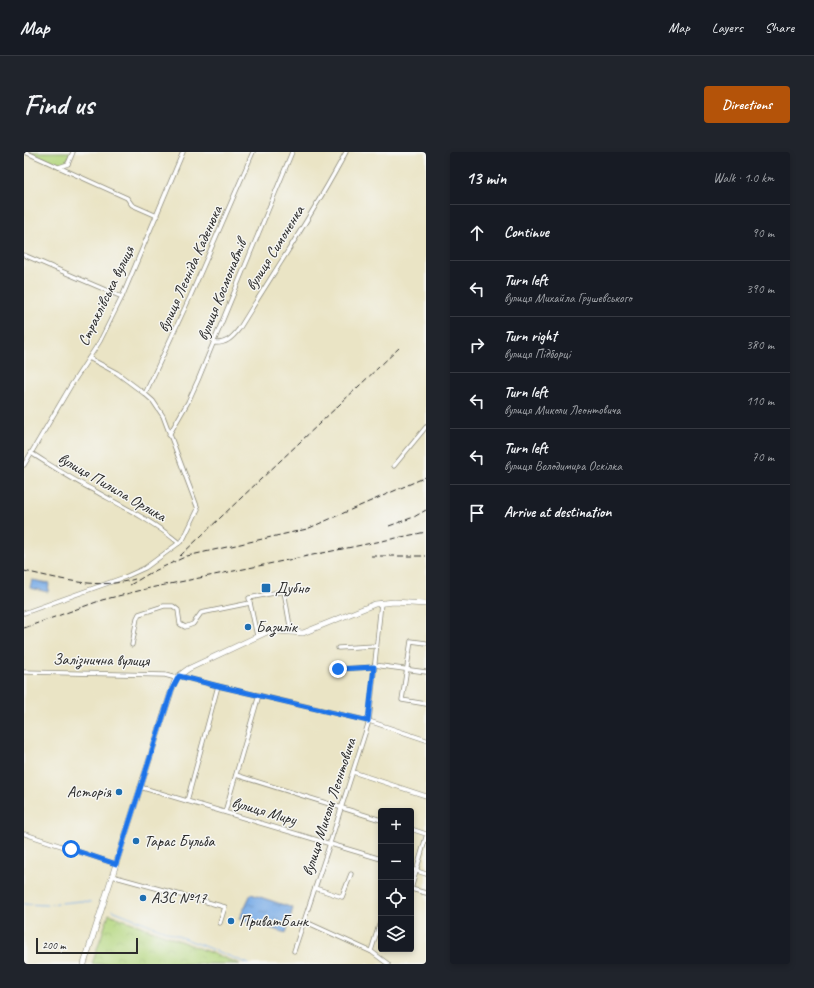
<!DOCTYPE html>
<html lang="en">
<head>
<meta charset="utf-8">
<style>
	body { margin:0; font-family:Caveat,sans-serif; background:#20242c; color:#f1f3f6 }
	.controls { position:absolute; right:12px; bottom:12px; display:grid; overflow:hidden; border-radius:4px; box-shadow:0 2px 6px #0003 }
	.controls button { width:36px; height:36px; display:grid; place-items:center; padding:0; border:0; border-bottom:1px solid #363941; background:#171b24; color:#f1f3f6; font:20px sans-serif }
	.scale { position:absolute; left:12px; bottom:10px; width:102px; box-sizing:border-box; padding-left:4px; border:2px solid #2b2b2b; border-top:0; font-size:11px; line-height:14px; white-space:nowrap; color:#2b2b2b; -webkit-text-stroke:3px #f6f6f2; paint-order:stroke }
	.stop { position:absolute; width:12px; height:12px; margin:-9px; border:3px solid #1a73e8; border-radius:50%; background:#fff }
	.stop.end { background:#1a73e8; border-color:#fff; box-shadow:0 1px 4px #0008 }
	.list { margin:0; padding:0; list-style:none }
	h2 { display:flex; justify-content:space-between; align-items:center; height:52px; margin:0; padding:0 16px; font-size:17px }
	h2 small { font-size:13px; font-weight:400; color:#9ea1a6 }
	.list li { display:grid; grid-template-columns:26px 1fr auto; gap:12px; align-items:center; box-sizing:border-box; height:56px; padding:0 16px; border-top:1px solid #363941 }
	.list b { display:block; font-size:15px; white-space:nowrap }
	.list p { margin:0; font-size:13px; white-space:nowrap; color:#9ea1a6 }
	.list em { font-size:13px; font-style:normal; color:#9ea1a6 }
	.icon { flex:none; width:22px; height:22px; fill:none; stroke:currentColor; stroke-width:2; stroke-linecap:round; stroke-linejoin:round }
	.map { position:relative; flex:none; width:402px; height:812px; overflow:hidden; border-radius:4px }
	header { display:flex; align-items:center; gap:24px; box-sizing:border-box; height:56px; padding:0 20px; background:#171b24; border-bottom:1px solid #363941 }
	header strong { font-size:19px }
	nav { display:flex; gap:22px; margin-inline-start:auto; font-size:14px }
	.intro { display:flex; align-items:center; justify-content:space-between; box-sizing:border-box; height:96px; padding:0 24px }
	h1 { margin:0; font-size:28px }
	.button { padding:10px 18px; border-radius:4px; background:#b45309; color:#fff; font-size:14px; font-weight:700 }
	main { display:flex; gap:24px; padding:0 24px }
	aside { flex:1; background:#171b24; border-radius:4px; box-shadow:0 2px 6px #0003 }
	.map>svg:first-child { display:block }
	.park { fill:url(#park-crowns); stroke:#708155 }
	.garden { fill:#b4d77f; stroke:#708155 }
	.water { fill:url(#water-ripples); stroke:#546c89 }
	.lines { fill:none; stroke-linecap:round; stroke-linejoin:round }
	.stream { stroke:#7cade7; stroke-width:1 }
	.street-casing { stroke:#8a8878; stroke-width:5 }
	.secondary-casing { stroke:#8a8878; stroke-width:6 }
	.street { stroke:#fff; stroke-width:3.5 }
	.secondary { stroke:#fff; stroke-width:5 }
	.rail { stroke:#2b2b2b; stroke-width:1; stroke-dasharray:6 3; stroke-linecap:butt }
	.route { stroke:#1a73e8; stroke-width:5 }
	.poi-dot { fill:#1f6fb2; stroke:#f6f6f2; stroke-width:1.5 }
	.labels { text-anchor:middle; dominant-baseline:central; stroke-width:3; stroke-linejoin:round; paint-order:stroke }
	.street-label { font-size:16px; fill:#2b2b2b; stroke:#f6f6f2 }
	.poi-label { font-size:16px; fill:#2b2b2b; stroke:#f6f6f2; text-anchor:start }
</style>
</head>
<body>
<header>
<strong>Map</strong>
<nav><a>Map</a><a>Layers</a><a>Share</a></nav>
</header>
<div class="intro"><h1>Find us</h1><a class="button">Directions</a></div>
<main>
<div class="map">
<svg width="402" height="812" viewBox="0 0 402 812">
	<defs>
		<pattern id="park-crowns" width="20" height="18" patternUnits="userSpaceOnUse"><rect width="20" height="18" fill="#b4d77f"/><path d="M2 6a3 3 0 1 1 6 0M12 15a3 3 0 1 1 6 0" fill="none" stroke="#9bb96e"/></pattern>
		<pattern id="water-ripples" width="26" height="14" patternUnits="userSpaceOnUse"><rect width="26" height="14" fill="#7cade7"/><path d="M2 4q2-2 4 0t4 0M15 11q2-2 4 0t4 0" fill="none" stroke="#668dbb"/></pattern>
	</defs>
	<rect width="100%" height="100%" fill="#f6f6f2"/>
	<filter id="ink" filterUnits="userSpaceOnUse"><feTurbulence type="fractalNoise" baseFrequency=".025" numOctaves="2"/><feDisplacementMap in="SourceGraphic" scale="8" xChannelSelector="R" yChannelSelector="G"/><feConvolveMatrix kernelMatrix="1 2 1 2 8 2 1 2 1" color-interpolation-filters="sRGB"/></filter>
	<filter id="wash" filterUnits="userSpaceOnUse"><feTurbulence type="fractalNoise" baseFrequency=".012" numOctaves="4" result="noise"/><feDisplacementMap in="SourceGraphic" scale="16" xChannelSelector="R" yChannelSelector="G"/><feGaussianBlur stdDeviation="0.9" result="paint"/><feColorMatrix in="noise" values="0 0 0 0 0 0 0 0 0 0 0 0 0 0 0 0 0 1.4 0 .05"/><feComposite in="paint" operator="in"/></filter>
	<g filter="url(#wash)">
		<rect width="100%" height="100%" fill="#eae4c5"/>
		<polygon class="park" points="85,762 216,812 68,812"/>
		<polygon class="garden" points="6,0 47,0 41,12 35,13"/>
		<g class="water">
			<polygon points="8,428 25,431 24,440 6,436"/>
			<polygon points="227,742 269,756 262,781 215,767"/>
		</g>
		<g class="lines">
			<g class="stream">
				<polyline points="37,751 57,749 67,750"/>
				<polyline points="0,752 22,753 34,751"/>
				<polyline points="88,758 225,812"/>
			</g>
		</g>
	</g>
	<g filter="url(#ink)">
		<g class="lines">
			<defs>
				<g id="street">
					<polyline points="1,0 103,46 108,53 133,64"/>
					<polyline points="35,15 44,12 49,0"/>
					<polyline points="0,103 98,145"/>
					<path d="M190 191C202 192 208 186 215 177 251 118 290 61 322 0"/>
					<polyline points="121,242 166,145 229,0"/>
					<polyline points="145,283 164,250 174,228 268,0"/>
					<path d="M7 301C28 314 49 328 71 339 100 355 130 370 155 391"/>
					<polyline points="0,313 46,235 76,189 98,145 159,0"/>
					<polyline points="370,314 402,275"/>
					<polyline points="357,451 345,569 306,691 280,769 348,800 364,812"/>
					<polyline points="0,461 101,425 121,416 159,388 174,357 139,264 129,249 121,242 93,221 65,206"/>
					<polyline points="233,484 225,446 260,439 267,480"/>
					<polyline points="402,491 387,489 378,548 402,552"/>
					<polyline points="108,493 113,466 115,462 140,454 149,454 154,458 156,472 161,475 169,472 177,461 226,451"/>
					<polyline points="314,496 351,494"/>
					<polyline points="350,513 402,520"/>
					<polyline points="315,517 350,515"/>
					<polyline points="0,520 141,523 152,526"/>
					<polyline points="155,524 194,534 345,569 402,588"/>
					<polyline points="329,620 402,644"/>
					<polyline points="212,623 357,668"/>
					<polyline points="116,635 357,707"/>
					<polyline points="163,649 194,534"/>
					<polyline points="201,660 235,543"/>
					<polyline points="387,677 402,682"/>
					<polyline points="1,682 92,712"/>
					<polyline points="387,717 402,722"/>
					<polyline points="88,724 201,755 196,771"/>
					<polyline points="291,736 318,745 327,722"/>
					<polyline points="387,737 402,685"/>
					<polyline points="387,737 402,741"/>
					<polyline points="270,799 280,769"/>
					<polyline points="347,799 357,767"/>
				</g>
				<polyline id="secondary" points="60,812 148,537 152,526 164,517 243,480 253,479 279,481 351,452 370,450 402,452"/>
			</defs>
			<use href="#street" class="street-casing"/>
			<use href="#secondary" class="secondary-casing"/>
			<use href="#street" class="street"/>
			<use href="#secondary" class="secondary"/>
			<g class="rail">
				<polyline points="365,374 390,365 402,358"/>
				<polyline points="156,404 375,196"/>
				<polyline points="347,404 402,404"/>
				<path d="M0 419C37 427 74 438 111 427"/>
				<polyline points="106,433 126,421 163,404 283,377 402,325"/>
				<polyline points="0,476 78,448 126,436 402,380"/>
			</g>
		</g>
	</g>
	<g class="lines" filter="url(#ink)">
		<polyline class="route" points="47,697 92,712 148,537 155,524 194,534 344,569 350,515 314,517"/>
	</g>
	<g class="poi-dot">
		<rect x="237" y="431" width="10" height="10" rx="2"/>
		<circle cx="224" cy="475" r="4"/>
		<circle cx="95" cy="640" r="4"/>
		<circle cx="112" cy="689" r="4"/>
		<circle cx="119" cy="746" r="4"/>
		<circle cx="207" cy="769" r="4"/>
	</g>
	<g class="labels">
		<g class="street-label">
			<text transform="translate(251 96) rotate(-58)">вулиця Симоненка</text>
			<text transform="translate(166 117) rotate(-66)">вулиця Леоніда Каденюка</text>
			<text transform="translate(198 138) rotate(-68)">вулиця Космонавтів</text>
			<text transform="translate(82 144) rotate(-64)">Страклівська вулиця</text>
			<text transform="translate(88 335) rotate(30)">вулиця Пилипа Орлика</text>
			<text transform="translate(77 508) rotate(1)">Залізнична вулиця</text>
			<text transform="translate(305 655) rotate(-72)">вулиця Миколи Леонтовича</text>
			<text transform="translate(240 659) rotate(16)">вулиця Миру</text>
		</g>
		<g class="poi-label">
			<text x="251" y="436">Дубно</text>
			<text x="232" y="475">Базилік</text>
			<text x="87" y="640" text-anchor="end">Асторія</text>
			<text x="120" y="689">Тарас Бульба</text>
			<text x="127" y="746">АЗС №17</text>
			<text x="215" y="769">ПриватБанк</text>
		</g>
	</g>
</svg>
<div class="controls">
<button>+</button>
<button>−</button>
<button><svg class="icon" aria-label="locate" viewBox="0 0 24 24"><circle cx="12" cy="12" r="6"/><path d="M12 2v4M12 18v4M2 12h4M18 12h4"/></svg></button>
<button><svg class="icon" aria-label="layers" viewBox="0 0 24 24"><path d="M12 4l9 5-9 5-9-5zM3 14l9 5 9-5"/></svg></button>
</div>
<div class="scale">200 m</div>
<div class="stop" style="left:47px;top:697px"></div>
<div class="stop end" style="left:314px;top:517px"></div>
</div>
<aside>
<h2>13 min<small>Walk · 1.0 km</small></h2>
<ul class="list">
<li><svg class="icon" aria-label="ahead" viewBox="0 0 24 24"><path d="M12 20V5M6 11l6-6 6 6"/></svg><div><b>Continue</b></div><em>90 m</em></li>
<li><svg class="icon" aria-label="left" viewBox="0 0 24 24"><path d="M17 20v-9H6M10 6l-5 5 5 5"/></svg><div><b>Turn left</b><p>вулиця Михайла Грушевського</p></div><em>390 m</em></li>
<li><svg class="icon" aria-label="right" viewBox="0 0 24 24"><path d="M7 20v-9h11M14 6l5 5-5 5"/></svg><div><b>Turn right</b><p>вулиця Підборці</p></div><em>380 m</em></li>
<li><svg class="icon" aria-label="left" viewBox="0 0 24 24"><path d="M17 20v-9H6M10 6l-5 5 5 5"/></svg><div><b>Turn left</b><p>вулиця Миколи Леонтовича</p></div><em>110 m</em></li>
<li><svg class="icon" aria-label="left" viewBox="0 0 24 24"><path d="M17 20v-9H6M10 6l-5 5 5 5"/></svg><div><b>Turn left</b><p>вулиця Володимира Оскілка</p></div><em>70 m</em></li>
<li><svg class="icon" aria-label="arrive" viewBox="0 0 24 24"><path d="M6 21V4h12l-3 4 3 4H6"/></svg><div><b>Arrive at destination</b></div></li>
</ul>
</aside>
</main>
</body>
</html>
